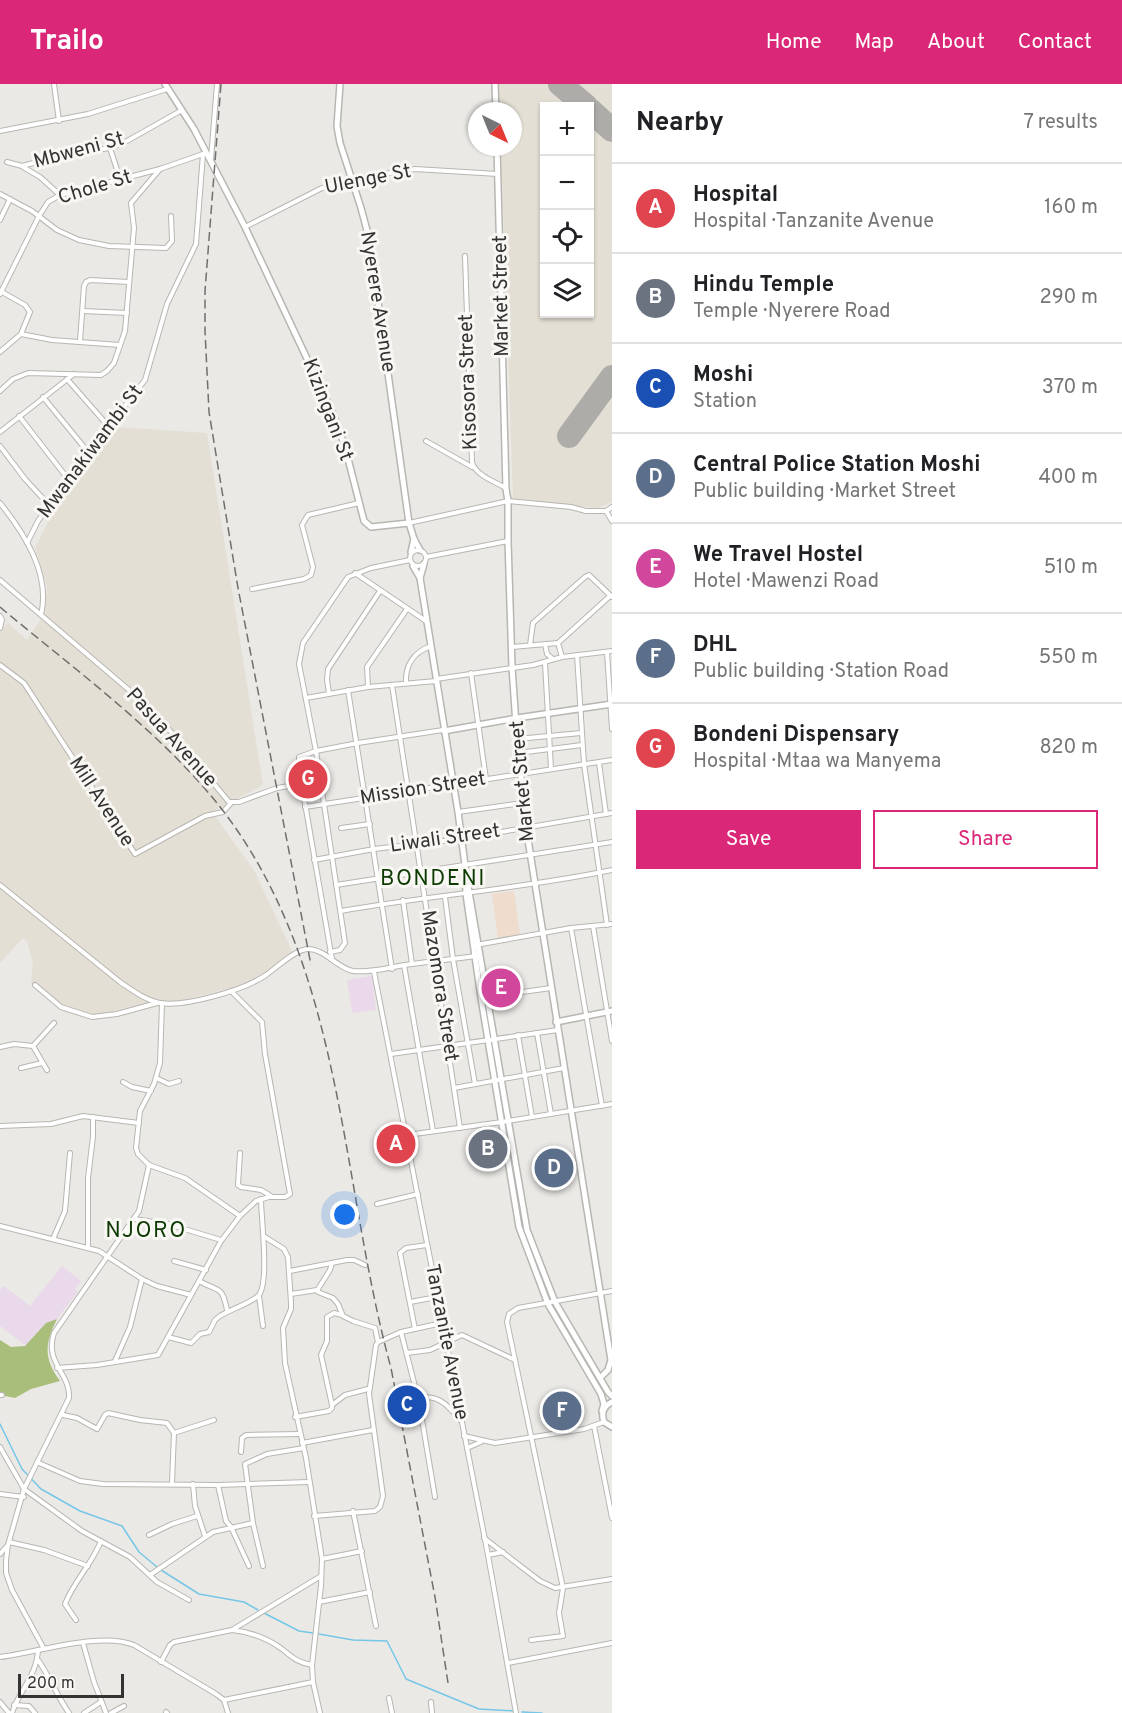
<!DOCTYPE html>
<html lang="en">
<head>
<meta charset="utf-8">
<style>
	body { margin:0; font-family:Overpass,sans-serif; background:#f2f2f2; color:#202124 }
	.controls { position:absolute; right:18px; top:18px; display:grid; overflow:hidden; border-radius:0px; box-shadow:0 2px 4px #0004 }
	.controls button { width:54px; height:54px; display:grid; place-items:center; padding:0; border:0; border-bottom:2px solid #e0e0e0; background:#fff; color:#202124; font:30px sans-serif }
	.compass { position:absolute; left:468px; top:18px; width:54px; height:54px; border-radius:50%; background:#fff; box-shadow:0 2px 4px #0004; rotate:137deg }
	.scale { position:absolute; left:18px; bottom:15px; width:106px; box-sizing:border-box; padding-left:6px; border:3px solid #343332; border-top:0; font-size:16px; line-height:21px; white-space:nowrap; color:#343332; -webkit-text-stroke:4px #f9f7f3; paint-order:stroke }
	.you { position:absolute; left:345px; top:1131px; width:21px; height:21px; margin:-15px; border:4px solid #fff; border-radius:50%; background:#1a73e8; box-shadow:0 0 0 9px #1a73e833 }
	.badge { display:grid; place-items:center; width:39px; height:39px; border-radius:50%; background:#db2777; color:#fff; font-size:20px; font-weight:700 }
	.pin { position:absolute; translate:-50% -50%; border:3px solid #fff; box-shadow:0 2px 6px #0006 }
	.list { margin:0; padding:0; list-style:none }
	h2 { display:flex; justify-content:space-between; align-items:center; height:78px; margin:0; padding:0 24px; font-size:26px }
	h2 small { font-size:20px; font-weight:400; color:#757577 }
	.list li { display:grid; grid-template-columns:39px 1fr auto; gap:18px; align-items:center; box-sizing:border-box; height:90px; padding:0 24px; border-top:2px solid #e0e0e0 }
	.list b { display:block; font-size:22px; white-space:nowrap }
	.list p { margin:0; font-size:20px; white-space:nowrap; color:#757577 }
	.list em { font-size:20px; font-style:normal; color:#757577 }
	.actions { display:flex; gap:12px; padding:18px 24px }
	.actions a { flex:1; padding:14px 0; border:2px solid #db2777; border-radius:0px; text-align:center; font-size:21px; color:#db2777 }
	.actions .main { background:#db2777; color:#fff }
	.icon { flex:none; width:33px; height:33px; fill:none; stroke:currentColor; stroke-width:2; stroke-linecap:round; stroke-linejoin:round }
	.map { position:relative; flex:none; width:612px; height:1629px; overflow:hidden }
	header { display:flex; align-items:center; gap:36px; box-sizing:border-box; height:84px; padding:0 30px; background:#db2777; color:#fff }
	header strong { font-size:28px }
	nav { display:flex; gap:33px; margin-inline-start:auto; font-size:21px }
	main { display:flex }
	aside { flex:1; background:#fff }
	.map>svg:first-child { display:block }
	.commercial { fill:#efdccc }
	.built { fill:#e4dfd4; fill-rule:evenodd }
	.education { fill:#ead9eb }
	.forest { fill:#aabe7b }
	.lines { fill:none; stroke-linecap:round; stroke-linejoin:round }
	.stream { stroke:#76c6e8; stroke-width:1.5 }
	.runway { stroke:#aeaca9; stroke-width:24 }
	.minor-casing { stroke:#b8b6b2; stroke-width:6 }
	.tertiary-casing { stroke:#b8b6b2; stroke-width:8 }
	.secondary-casing { stroke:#b8b6b2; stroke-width:8 }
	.minor { stroke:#fff; stroke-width:4 }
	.tertiary { stroke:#fff; stroke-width:5 }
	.secondary { stroke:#fff; stroke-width:5 }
	.rail { stroke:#716f6d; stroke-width:1.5; stroke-dasharray:9 4.5; stroke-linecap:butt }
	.labels { text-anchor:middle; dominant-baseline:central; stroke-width:6; stroke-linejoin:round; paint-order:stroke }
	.street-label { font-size:20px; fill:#343332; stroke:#f9f7f3 }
	.quarter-label { font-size:22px; letter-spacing:1.5px; fill:#0c3a00; stroke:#f9f7f3 }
</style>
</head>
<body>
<header>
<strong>Trailo</strong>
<nav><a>Home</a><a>Map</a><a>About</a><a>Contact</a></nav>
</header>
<main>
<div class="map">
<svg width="612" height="1629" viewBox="0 0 612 1629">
	<rect width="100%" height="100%" fill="#ebe9e5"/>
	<polygon class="commercial" points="514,807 520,851 498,854 492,810"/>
	<g class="built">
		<path d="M498 0H612V418L598 424 513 415 501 63H513V27H499ZM544 22H590V230H544Z"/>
		<polygon points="118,343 207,349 263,701 212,728 254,786 293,869 284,877 250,897 223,906 181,917 162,917 124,924 89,935 64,928 31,899 33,880 27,857 22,855 0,879 0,548 8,539 27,556 45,529 47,502 35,464 54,426"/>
	</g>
	<g class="education">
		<polygon points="372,892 376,926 352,929 347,896"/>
		<polygon points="62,1182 81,1197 75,1205 78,1208 52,1241 29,1264 0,1242 0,1206 4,1202 30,1222"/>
	</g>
	<path class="forest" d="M57 1235C45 1259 43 1274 60 1297L31 1305 15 1314 0 1311V1256L11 1263 25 1262 46 1239Z"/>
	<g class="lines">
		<g class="stream">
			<polyline points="0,1340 22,1385 41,1405 80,1427 122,1442 139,1468 157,1483"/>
			<polyline points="161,1486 199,1510 244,1518 258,1526"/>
			<polyline points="264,1529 299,1547 313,1549"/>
			<polyline points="319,1550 353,1556 387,1557 406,1595 479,1625 515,1627"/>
			<polyline points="522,1628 542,1629"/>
		</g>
		<g class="runway">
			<polyline points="560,0 586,22"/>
			<polyline points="590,26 612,46"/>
			<polyline points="569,352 612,293"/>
		</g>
		<defs>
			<g id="minor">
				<polyline points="54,0 59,37"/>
				<polyline points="0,47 88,30 167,5"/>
				<polyline points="110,64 120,95"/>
				<polyline points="211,75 217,0"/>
				<polyline points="7,78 22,82 68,70 110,64 127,57 182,26"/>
				<polyline points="23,83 40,93 60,111"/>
				<polyline points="0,110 32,127 57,146 79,156 109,162 166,164 172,157 171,132"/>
				<polyline points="0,136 10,115"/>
				<polyline points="245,143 322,104 352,95 415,85 498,90"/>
				<path d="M465 172 472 378C475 391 495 398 506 404"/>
				<polyline points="0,210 39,132 48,118 60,111 160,85 203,70"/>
				<polyline points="83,227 127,229"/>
				<polyline points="21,250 52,256 120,261"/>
				<polyline points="80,257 84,202 86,198 90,196 129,198"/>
				<polyline points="0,268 21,250 30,228 25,221 2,208"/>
				<polyline points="67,295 109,343"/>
				<polyline points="0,307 13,295 28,289 101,291 107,287 114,279 125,247 134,144 131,119 160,85"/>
				<polyline points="43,313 88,368"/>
				<polyline points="19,332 68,395"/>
				<polyline points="0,348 74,290"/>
				<polyline points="426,357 472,383"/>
				<polyline points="0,362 25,395 49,421"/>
				<path d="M0 419C24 449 51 490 41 531"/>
				<polyline points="612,423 606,427 612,437"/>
				<polyline points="409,439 508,417 571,423 586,427 606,427"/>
				<polyline points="27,459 38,437 68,395 145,296 167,220 196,160 203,70"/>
				<circle cx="418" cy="474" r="8"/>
				<polyline points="426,473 508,457"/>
				<polyline points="355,489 426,537"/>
				<polyline points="0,496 142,617 166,642 229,718 239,718 277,704 301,700"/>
				<polyline points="252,505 304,495 311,491 313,483 302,441 308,431 359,419"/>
				<polyline points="0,532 2,536 0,544"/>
				<polyline points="545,560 547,570 553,575"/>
				<polyline points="530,561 533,539 585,493 589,491 612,513"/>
				<polyline points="512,563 558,559"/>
				<polyline points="607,568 612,645"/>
				<polyline points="577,571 584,680 607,841"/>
				<polyline points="562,573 558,559 610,512"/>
				<polyline points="545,579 551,685"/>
				<polyline points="0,581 24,599 135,770 205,732 223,728 231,719"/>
				<polyline points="471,589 486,695"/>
				<polyline points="436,595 533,581 562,573 612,567"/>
				<path d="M406 599C405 581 414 568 431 562"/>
				<polyline points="392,601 460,1044"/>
				<polyline points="368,603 367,583 407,525"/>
				<polyline points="348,606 392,885"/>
				<polyline points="329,609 327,596 328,585 380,507"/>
				<polyline points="306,614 368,603 436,597"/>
				<polyline points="517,655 581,649"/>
				<polyline points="518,669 582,661"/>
				<polyline points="599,679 606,730"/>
				<polyline points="305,723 612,676"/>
				<polyline points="458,728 523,719"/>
				<polyline points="341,744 370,740"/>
				<polyline points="314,776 374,765 460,755 612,729"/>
				<path d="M0 801 120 898C132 906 145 916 160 919 186 923 244 906 266 891 276 884 296 865 308 865 325 865 337 884 353 887 375 889 392 882 412 880 433 877 455 875 476 872"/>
				<polyline points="336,801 612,758"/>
				<polyline points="445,813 453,875 475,1000"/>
				<polyline points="403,816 412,880"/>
				<path d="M341 827C431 811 522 805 612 786"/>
				<polyline points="593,842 612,957"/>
				<polyline points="571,844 602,1022"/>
				<polyline points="476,861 571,844 612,840"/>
				<polyline points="330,868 340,866 345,859 316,667 299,580 303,559 348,493 371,484 410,476"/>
				<polyline points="332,875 299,685 299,673 316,667 358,659 443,646"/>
				<polyline points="404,881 433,1047"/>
				<polyline points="374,888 488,1471 516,1629"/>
				<polyline points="35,901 61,923 92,933 117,930 157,919"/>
				<polyline points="487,913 551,904"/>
				<polyline points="537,949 551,1030"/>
				<polyline points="518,951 532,1033"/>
				<polyline points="33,962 47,986"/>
				<polyline points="0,963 14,960 33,962 54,939"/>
				<polyline points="391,970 558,946"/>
				<polyline points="21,984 42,979"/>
				<polyline points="156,994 169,1000 179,997"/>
				<polyline points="123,998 132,1003 151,1007"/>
				<polyline points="454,1004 564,984"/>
				<polyline points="0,1042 51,1040 83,1032 139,1039"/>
				<polyline points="407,1051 502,1038 612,1020"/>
				<polyline points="240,1069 238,1101 241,1103 261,1106 271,1112"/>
				<polyline points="149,1081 185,1094 240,1132"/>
				<polyline points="377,1120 418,1110"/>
				<polyline points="134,1135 168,1140 221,1156"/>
				<polyline points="0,1142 99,1167 142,1195 157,1202 191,1211"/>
				<polyline points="265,1153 284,1165 288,1173 291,1219 291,1225 283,1244 285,1279 306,1374 322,1475 321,1502 312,1581 313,1598 320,1629"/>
				<polyline points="53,1155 65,1127 70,1069"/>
				<polyline points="88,1163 88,1094 93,1053 93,1033"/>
				<polyline points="174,1177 206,1186"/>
				<polyline points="332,1179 330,1186 318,1205 318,1208 333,1214 338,1220 343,1232 353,1237 375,1244 378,1258"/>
				<polyline points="290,1187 347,1176 354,1176 365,1181"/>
				<path d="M199 1197C219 1208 222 1201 227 1226"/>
				<polyline points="291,1210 317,1206"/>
				<polyline points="259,1212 263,1242"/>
				<polyline points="410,1218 437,1213"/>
				<polyline points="415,1245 400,1169 406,1164 427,1161"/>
				<polyline points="401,1248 417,1310"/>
				<path d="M168 1253 191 1259 200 1250 209 1248 215 1236 220 1232C231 1225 249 1220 258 1212 270 1201 261 1134 261 1115"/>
				<polyline points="407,1269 430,1266 462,1251 515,1276"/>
				<polyline points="115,1277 130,1243 142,1195"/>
				<polyline points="57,1284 97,1281 158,1271 221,1157 240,1132 256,1117 269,1113 285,1113 290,1110 265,970 262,938 231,907"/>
				<circle cx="419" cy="1314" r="4.5"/>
				<polyline points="0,1311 2,1311"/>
				<path d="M424 1313C442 1313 449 1323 460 1336"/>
				<polyline points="419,1318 435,1413"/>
				<polyline points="332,1321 321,1271 327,1257 327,1233 334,1229 342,1231"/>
				<polyline points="63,1331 77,1334 97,1345 105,1331 108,1329 140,1336 167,1339 174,1349 172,1399"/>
				<polyline points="295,1333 329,1327 332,1324 332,1321 345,1311 368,1305"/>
				<polyline points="594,1342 612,1434"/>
				<polyline points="174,1349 214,1336"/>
				<polyline points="464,1352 495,1359 584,1345 604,1338"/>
				<polyline points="302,1359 373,1346"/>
				<polyline points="0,1363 24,1405 82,1447 130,1473 157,1498 189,1516"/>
				<polyline points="467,1364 481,1358"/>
				<polyline points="241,1368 242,1354 246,1351 300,1350"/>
				<polyline points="39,1379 80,1397 103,1400 218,1401 309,1398"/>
				<polyline points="193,1400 195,1422 205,1452"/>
				<polyline points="218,1401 226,1437 231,1443 249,1482"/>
				<polyline points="0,1410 24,1413"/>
				<polyline points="353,1427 376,1542"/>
				<polyline points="314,1432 375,1427 380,1423 383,1412 369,1310 376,1261 378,1258 401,1248 442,1239"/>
				<polyline points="149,1451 172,1440 197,1432"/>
				<polyline points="484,1454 540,1497 555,1504 612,1495"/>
				<polyline points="9,1458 44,1466 88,1482"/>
				<polyline points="0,1470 8,1461"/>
				<polyline points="488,1471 503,1468"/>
				<polyline points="322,1475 362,1467"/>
				<polyline points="263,1482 253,1439 245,1380 267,1370 304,1364"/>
				<polyline points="150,1491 213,1448 253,1439"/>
				<polyline points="319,1518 370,1508"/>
				<path d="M76 1536 65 1520C74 1497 92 1480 101 1457"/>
				<path d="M232 1546C251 1548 267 1554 282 1565 292 1573 298 1579 312 1581"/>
				<polyline points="531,1556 563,1552 559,1529 563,1504 507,1238 509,1230 518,1224 612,1207"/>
				<polyline points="83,1559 94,1598 106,1629"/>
				<path d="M44 1565 12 1506 6 1489V1476L8 1461 24 1405 69 1314C71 1290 44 1279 54 1249L139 1127 149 1081 138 1070 136 1064 140 1027 154 1000 160 979 162 919"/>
				<path d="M0 1573C36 1569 101 1547 134 1561L216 1610 224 1616 228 1629"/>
				<path d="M38 1576C50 1593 57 1612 69 1629"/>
				<polyline points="161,1578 170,1561 174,1558 232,1546 321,1492"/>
				<polyline points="508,1579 612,1559"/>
				<polyline points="389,1614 392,1629"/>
				<polyline points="224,1616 313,1598"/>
				<polyline points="0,1618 9,1629"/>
				<polyline points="431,1618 432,1629"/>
				<polyline points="14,1621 29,1622 35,1629"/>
				<polyline points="166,1628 167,1629"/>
				<path d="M12 1629C19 1607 37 1591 38 1566"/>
				<polyline points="84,1629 101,1618"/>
				<polyline points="111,1629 124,1622"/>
			</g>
			<g id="tertiary">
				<polyline points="165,0 194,45 245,143 334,332 345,363 364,437 371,443 409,439"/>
				<polyline points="340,0 337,42 340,59 361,124 369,154 409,439 414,455 420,466"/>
				<polyline points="495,0 496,27"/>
				<polyline points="497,63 506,405 508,417 508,457 512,583 517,655 526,743 611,1276 608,1286 600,1294"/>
				<polyline points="411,468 414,455"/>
				<polyline points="444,647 517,634 612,620"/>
			</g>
			<g id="secondary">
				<polyline points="413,482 420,494 458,728 465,781 466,810 481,914 519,1143 548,1220 601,1310 604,1320 602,1327"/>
				<polyline points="420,494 424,480"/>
				<polyline points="468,802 527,1146 555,1218 608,1308 612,1312"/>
				<polyline points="556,938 612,927"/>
				<path d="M612 1318C603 1322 601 1329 604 1338L612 1343"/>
			</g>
		</defs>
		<use href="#minor" class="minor-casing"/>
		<use href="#tertiary" class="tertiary-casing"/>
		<use href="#secondary" class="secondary-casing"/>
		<use href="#minor" class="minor"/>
		<use href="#tertiary" class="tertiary"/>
		<use href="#secondary" class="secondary"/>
		<g class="rail">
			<polyline points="221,0 205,207 205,247 209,328 238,504 311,881"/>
			<path d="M0 523C75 586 164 650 224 728 345 888 340 1098 391 1284L435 1513 448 1599"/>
		</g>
	</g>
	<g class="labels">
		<g class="street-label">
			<text transform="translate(79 67) rotate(-15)">Mbweni St</text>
			<text transform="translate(368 96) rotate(-11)">Ulenge St</text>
			<text transform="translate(95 104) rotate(-17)">Chole St</text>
			<text transform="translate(502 212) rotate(-91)">Market Street</text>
			<text transform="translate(377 218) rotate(81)">Nyerere Avenue</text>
			<text transform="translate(469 298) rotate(-92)">Kisosora Street</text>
			<text transform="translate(327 326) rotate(69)">Kizingani St</text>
			<text transform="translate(91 368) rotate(-53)">Mwanakiwambi St</text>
			<text transform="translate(171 654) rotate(48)">Pasua Avenue</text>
			<text transform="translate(523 697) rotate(-95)">Market Street</text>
			<text transform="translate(423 705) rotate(-9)">Mission Street</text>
			<text transform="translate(101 718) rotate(57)">Mill Avenue</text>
			<text transform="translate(445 755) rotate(-8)">Liwali Street</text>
			<text transform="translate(439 902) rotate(81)">Mazomora Street</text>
			<text transform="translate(446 1258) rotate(79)">Tanzanite Avenue</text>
		</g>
		<g class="quarter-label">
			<text x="433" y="795">BONDENI</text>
			<text x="146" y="1147">NJORO</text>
		</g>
	</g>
</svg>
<div class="controls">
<button>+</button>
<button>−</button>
<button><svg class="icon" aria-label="locate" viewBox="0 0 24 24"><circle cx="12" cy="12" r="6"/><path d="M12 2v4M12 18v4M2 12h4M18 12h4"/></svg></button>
<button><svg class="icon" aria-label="layers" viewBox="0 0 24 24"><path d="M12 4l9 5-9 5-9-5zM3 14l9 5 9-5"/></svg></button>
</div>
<svg class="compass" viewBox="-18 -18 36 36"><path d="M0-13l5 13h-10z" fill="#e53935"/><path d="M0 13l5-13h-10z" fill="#757577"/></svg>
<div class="scale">200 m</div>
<div class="you"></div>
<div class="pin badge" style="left:396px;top:1060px;background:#e0444e">A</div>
<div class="pin badge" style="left:488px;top:1065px;background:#6b7280">B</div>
<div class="pin badge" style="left:407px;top:1321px;background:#1a4fb4">C</div>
<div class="pin badge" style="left:554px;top:1084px;background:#5c6f8a">D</div>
<div class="pin badge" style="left:501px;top:904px;background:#d1479c">E</div>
<div class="pin badge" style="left:562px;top:1327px;background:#5c6f8a">F</div>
<div class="pin badge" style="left:308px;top:695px;background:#e0444e">G</div>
</div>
<aside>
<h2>Nearby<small>7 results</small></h2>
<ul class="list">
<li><span class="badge" style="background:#e0444e">A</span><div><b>Hospital</b><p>Hospital · Tanzanite Avenue</p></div><em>160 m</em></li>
<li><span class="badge" style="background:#6b7280">B</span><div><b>Hindu Temple</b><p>Temple · Nyerere Road</p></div><em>290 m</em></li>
<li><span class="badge" style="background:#1a4fb4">C</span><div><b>Moshi</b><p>Station</p></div><em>370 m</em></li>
<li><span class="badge" style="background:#5c6f8a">D</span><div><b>Central Police Station Moshi</b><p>Public building · Market Street</p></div><em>400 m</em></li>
<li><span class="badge" style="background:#d1479c">E</span><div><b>We Travel Hostel</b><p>Hotel · Mawenzi Road</p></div><em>510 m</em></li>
<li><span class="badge" style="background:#5c6f8a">F</span><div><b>DHL</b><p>Public building · Station Road</p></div><em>550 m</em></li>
<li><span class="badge" style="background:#e0444e">G</span><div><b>Bondeni Dispensary</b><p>Hospital · Mtaa wa Manyema</p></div><em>820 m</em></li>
</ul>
<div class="actions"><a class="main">Save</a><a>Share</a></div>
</aside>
</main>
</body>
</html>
